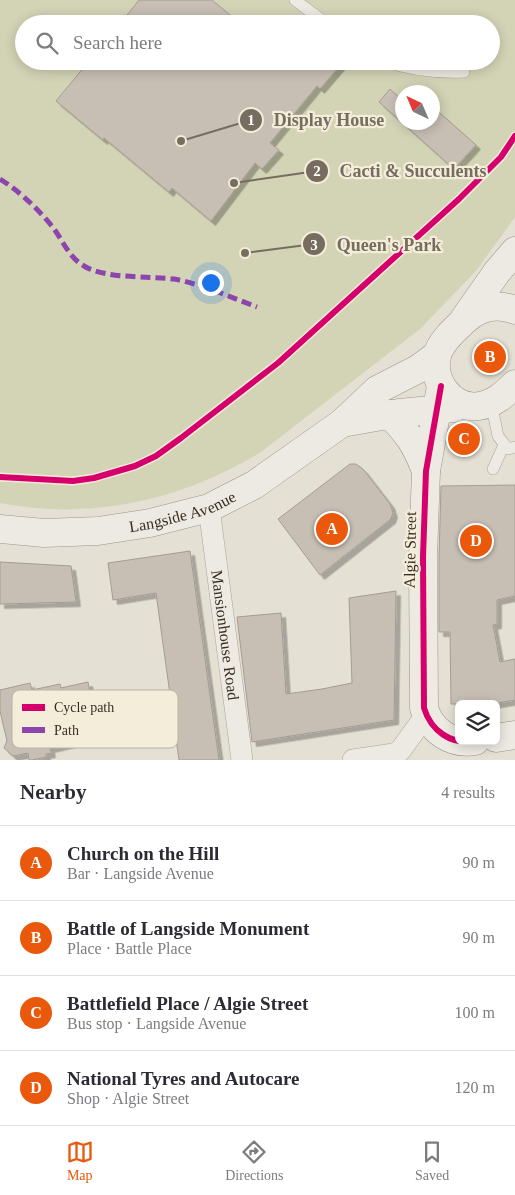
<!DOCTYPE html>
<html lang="en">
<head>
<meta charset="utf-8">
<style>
	body { margin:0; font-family:"Times New Roman",serif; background:#f2f2f3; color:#2b2b33 }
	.controls { position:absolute; right:15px; bottom:15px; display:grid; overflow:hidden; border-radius:8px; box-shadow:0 2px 12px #0003 }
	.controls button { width:45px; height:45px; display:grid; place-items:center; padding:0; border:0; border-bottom:1px solid #e1e1e2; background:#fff; color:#2b2b33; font:25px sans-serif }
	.compass { position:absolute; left:395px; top:85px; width:45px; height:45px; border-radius:50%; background:#fff; box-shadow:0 2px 12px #0003; rotate:316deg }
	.you { position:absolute; left:210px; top:282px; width:18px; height:18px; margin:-12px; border:4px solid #fff; border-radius:50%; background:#1a73e8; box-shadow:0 0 0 8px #1a73e833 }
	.badge { display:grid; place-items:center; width:32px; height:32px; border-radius:50%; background:#ea580c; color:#fff; font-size:16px; font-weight:700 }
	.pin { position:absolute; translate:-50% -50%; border:2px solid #fff; box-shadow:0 1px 5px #0006 }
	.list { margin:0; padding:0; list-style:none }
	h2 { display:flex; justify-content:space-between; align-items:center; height:65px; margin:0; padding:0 20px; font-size:21px }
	h2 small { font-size:16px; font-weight:400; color:#7c7c81 }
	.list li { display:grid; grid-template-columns:32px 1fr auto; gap:15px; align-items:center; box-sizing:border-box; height:75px; padding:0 20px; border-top:1px solid #e1e1e2 }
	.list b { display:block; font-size:19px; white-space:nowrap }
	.list p { margin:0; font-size:16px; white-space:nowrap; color:#7c7c81 }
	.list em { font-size:16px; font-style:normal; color:#7c7c81 }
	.icon { flex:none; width:28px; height:28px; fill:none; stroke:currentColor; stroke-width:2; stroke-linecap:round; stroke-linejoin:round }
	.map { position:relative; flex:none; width:515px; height:760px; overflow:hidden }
	.search { position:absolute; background:#fff; box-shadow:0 2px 12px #0003; left:15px; right:15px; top:15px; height:55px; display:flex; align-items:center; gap:12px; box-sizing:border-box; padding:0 18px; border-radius:28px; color:#7c7c81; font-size:19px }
	.sheet { height:365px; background:#fff }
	nav { display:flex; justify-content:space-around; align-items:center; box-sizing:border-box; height:70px; border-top:1px solid #e1e1e2; background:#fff; font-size:14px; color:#7c7c81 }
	nav a { display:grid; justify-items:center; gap:2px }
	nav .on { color:#ea580c }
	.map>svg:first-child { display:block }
	.green { fill:#d3d4b6; fill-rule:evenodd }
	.building { fill:#c8bfb4; stroke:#a59c91; filter:url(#shadow) }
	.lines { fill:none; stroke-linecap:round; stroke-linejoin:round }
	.lane-casing { stroke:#aba59b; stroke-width:12 }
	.street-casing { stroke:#aba59b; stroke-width:22 }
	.secondary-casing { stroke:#9a958b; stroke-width:29 }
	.lane { stroke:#edeae3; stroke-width:11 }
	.street { stroke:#edeae3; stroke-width:21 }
	.secondary { stroke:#edeae3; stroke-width:28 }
	.quiet { stroke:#8e44ad; stroke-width:5; stroke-dasharray:10 5; stroke-linecap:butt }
	.cycleway-casing { stroke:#f4edda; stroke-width:9 }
	.cycleway { stroke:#d6006c; stroke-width:6 }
	.labels { text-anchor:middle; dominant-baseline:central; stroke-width:4.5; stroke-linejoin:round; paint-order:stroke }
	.street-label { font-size:16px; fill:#3a2e22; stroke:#f4edda }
	.key { fill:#f4edda; stroke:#bcb4a3; stroke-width:1 }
	.key-label { font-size:14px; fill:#3a2e22 }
	.leader { fill:none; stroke:#766c60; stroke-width:2 }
	.callout-dot { fill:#766c60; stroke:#f4edda; stroke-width:2 }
	.mark-label { font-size:15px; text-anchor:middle; font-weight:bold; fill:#fff }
	.callout-label { font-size:18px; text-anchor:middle; font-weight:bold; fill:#766c60; stroke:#f4edda; stroke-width:4.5; stroke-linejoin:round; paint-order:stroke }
</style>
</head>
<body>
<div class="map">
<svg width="515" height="760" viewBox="0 0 515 760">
	<defs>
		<filter id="shadow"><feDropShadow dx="4.5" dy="4.5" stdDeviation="0" flood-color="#0004"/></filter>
	</defs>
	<rect width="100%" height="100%" fill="#e4e0d3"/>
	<path class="green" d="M0 0H515V217L476 271 420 329 261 452C183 500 90 521 0 503ZM24 24H491V61H24ZM402 92H432V122H402Z"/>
	<g class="building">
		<polygon points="139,0 212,0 241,24 120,24"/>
		<polygon points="89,61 344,61 320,89 317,86 270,143 279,150 262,169 255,163 211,221 172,188 169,192 104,138 103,140 56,101"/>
		<polygon points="390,89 402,100 402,122 432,122 432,106 476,145 454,169 379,102"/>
		<polygon points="350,464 356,464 363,469 390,504 393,513 391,519 320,575 278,519"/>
		<polygon points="515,485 515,596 497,600 497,624 493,625 500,662 515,659 515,700 492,704 451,704 450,632 439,632 439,557 441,486"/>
		<polygon points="190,551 219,760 179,760 156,593 113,600 108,563"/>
		<polygon points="0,562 71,566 76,602 0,604"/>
		<polygon points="396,591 394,720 252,742 237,617 281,613 286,694 322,689 352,683 349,598"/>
		<polygon points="88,682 98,737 50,748 51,753 46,754 46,757 32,760 29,760 28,753 13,756 4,748 7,741 0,711 0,690 30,683 32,690 60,684 61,688"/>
	</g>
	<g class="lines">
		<defs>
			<g id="lane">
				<polyline points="295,0 327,24"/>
				<path d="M384 61C410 70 437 73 464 72"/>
				<polyline points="491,402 498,436 508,449 515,447"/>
				<polyline points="493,469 504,445"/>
			</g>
			<g id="street">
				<path id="s1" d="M209 508 242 760"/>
				<polyline points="353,760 394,754 400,751 426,715"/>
			</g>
			<g id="secondary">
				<path d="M515 310C497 303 479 307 465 320 455 329 440 342 437 356 431 381 452 410 479 406 494 404 505 394 515 384"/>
				<polyline points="464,319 497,272 515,251"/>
				<path d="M441 386 426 471 423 557 424 708C431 731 451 745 475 741"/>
				<path d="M389 414C409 434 416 445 426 471"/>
				<polyline points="342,423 399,413 454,408"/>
				<path id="s2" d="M0 529 44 533 98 531 150 523 209 508 254 485 342 423 377 390 418 369 437 355"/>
				<polyline points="496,738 515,735"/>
			</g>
		</defs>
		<use href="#lane" class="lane-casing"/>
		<use href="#street" class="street-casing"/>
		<use href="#secondary" class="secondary-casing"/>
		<use href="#lane" class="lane"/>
		<use href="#street" class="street"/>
		<use href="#secondary" class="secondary"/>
		<path class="quiet" d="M0 179C19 191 36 207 51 225 62 238 68 257 84 266 105 279 148 276 174 279 198 283 233 298 257 307"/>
		<defs>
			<g id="cycleway">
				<path d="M441 386 426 471 423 557 424 708C431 731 451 745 475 741"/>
				<polyline points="0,477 73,481 94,478 135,466 156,456 181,438 278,363 459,199 501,157 515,136"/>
			</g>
		</defs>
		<use href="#cycleway" class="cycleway-casing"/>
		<use href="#cycleway" class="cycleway"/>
	</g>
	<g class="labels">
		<g class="street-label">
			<text stroke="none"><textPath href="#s2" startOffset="185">Langside Avenue</textPath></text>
			<text transform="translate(410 550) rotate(-89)">Algie Street</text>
			<text stroke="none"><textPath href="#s1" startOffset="128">Mansionhouse Road</textPath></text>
		</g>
	</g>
	<rect x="12" y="690" width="166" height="58" rx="8" class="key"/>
	<rect x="22" y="704" width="23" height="7" fill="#d6006c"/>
	<rect x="22" y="727" width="23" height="6" fill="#8e44ad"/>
	<g class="key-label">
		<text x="54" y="712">Cycle path</text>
		<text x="54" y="735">Path</text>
	</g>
	<path class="leader" d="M181 141L251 120M234 183L317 171M245 253L314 244"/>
	<g class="callout-dot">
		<circle cx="181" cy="141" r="5"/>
		<circle cx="234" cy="183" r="5"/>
		<circle cx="245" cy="253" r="5"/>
		<circle cx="251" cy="120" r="12"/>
		<circle cx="317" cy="171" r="12"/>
		<circle cx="314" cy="244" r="12"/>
	</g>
	<g class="mark-label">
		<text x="251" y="125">1</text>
		<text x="317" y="176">2</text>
		<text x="314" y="250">3</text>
	</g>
	<g class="callout-label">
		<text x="329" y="126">Display House</text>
		<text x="413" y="177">Cacti &amp; Succulents</text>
		<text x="389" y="251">Queen's Park</text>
	</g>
</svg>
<div class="controls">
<button><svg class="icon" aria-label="layers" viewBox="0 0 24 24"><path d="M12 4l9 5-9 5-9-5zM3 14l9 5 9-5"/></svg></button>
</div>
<svg class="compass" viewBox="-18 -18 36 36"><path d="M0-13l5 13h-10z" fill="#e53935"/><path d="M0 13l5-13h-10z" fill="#7c7c81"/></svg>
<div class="you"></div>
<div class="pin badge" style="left:332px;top:529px">A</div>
<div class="pin badge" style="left:490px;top:357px">B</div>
<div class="pin badge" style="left:464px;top:439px">C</div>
<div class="pin badge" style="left:476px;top:541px">D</div>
<div class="search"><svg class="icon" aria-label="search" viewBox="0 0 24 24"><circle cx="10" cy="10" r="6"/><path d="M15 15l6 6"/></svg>Search here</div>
</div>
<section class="sheet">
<h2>Nearby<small>4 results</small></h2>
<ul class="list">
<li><span class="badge">A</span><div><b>Church on the Hill</b><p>Bar · Langside Avenue</p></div><em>90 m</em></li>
<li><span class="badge">B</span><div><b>Battle of Langside Monument</b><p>Place · Battle Place</p></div><em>90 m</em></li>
<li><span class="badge">C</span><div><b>Battlefield Place / Algie Street</b><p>Bus stop · Langside Avenue</p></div><em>100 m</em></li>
<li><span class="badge">D</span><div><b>National Tyres and Autocare</b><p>Shop · Algie Street</p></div><em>120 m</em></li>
</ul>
</section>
<nav>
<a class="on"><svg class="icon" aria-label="map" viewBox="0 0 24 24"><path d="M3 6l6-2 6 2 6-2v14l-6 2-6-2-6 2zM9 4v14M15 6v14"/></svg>Map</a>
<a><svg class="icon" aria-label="directions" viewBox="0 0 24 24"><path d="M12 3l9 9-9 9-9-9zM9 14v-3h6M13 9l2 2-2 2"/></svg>Directions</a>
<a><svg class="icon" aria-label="saved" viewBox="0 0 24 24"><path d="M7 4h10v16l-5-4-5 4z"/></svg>Saved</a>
</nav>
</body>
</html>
